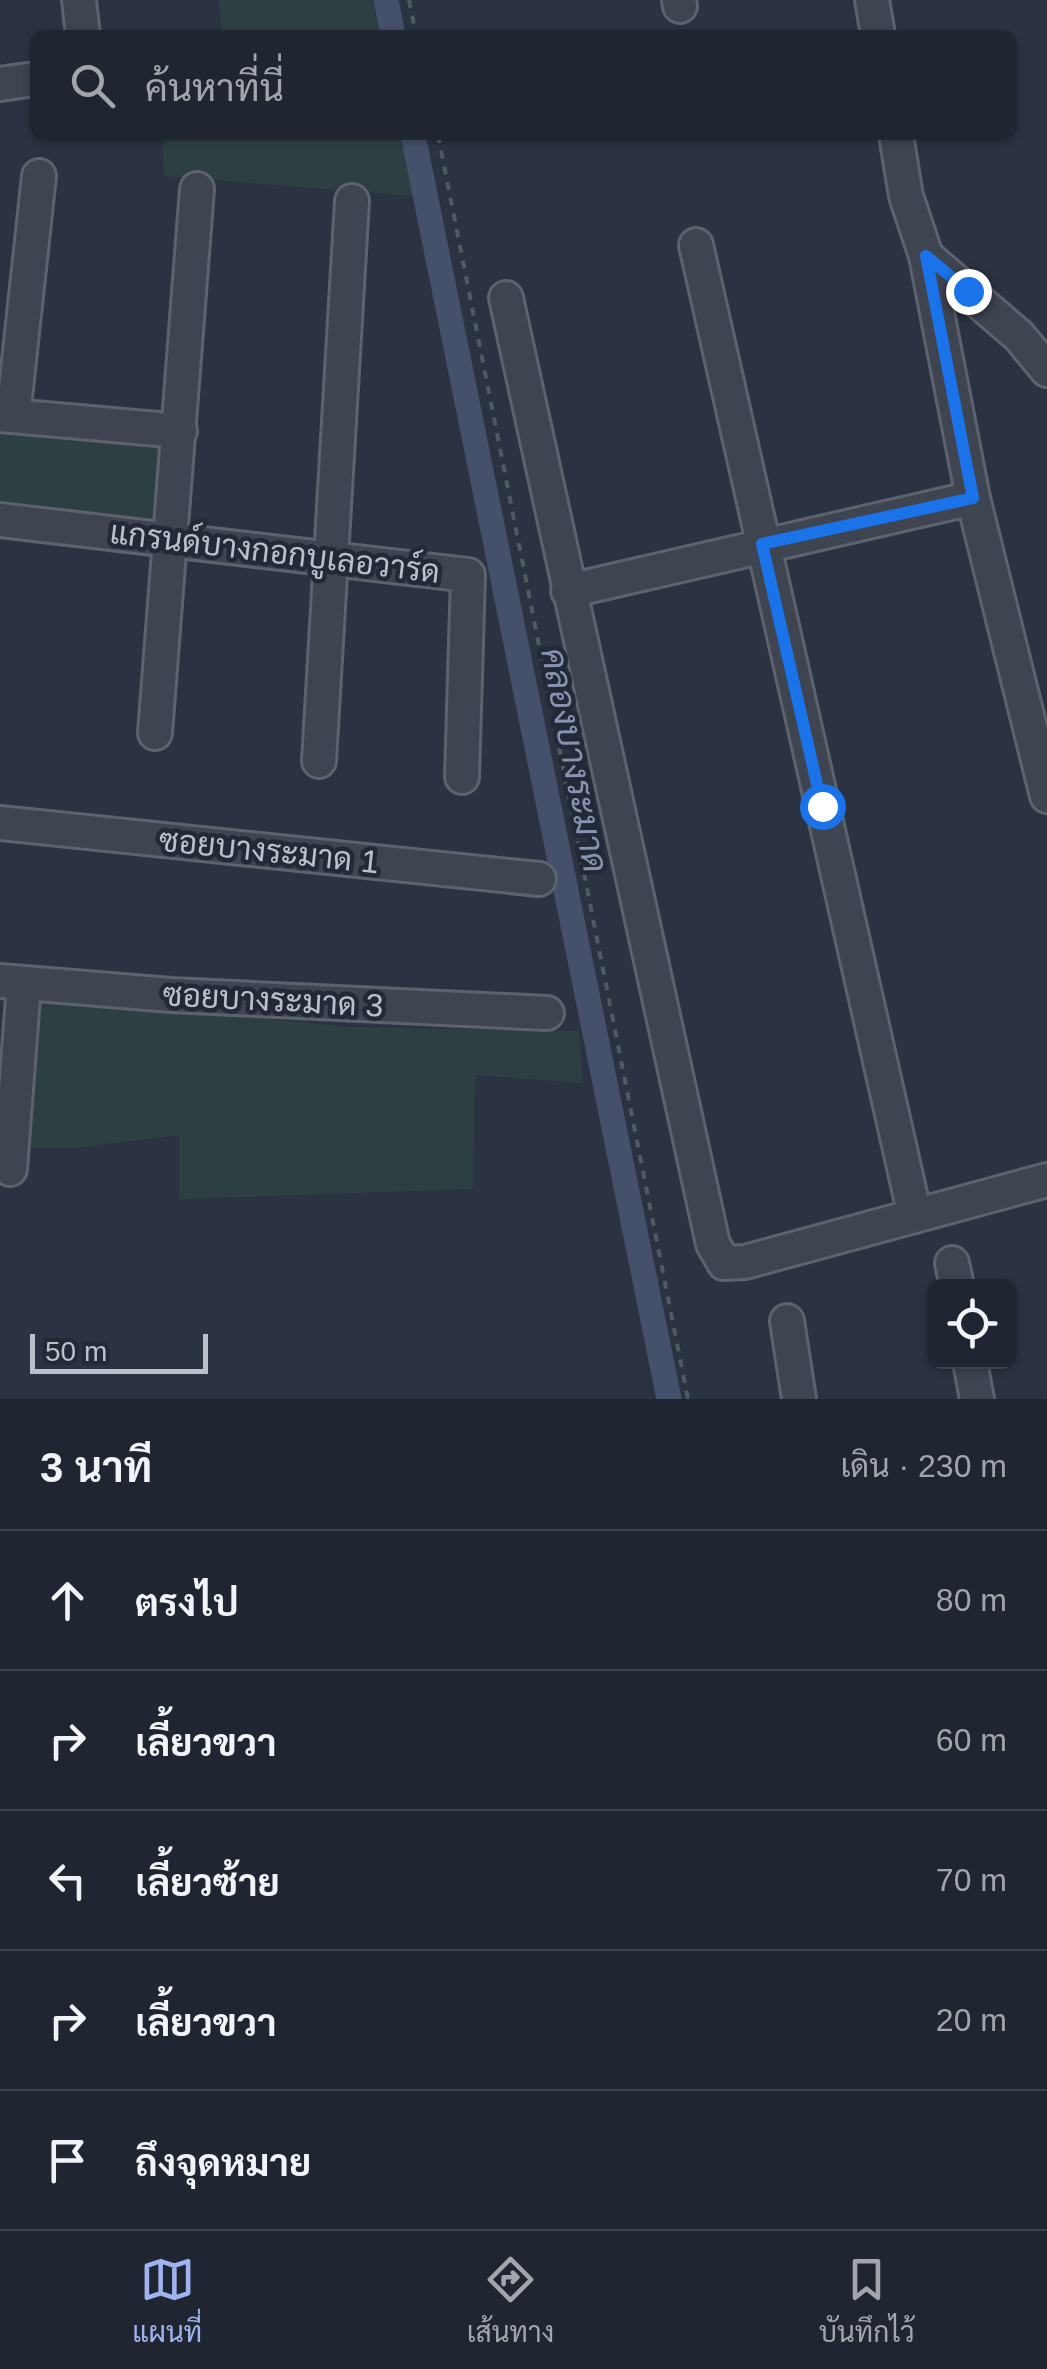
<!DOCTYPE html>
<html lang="th">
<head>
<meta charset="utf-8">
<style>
	body { margin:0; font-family:Helvetica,Sarabun,sans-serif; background:#2d323d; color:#f1f3f6 }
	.controls { position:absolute; right:30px; bottom:30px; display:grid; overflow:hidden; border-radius:15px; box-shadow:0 2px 8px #0004 }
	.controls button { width:90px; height:90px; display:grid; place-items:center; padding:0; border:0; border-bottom:2px solid #3d434d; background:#202631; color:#f1f3f6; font:50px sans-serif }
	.scale { position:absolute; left:30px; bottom:25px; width:178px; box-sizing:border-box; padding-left:10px; border:5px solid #bcc0cb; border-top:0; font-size:28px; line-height:35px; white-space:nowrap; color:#bcc0cb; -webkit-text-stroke:8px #232937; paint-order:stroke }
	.stop { position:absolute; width:30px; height:30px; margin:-22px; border:8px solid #1a73e8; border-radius:50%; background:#fff }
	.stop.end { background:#1a73e8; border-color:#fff; box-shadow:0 2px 10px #0008 }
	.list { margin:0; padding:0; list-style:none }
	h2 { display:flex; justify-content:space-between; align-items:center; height:130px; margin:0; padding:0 40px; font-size:42px }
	h2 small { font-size:32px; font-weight:400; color:#a2a5ab }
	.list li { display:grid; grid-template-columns:65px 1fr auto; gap:30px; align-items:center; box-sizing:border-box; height:140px; padding:0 40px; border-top:2px solid #3d434d }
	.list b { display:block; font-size:38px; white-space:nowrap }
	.list em { font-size:32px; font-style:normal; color:#a2a5ab }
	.icon { flex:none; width:55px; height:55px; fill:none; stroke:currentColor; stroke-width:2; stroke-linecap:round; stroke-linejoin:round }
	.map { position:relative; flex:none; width:1047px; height:1399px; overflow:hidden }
	.search { position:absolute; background:#202631; box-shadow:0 2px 8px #0004; left:30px; right:30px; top:30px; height:110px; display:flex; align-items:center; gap:25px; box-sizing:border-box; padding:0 35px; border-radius:15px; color:#a2a5ab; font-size:38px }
	.sheet { height:830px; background:#202631 }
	nav { display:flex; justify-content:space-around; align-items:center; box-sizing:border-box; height:140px; border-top:2px solid #3d434d; background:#202631; font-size:28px; color:#a2a5ab }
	nav a { display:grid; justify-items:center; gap:5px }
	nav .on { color:#9fb3ee }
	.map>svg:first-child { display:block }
	.green { fill:#2e3f43 }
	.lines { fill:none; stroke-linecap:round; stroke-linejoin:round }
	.canal { stroke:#45506a; stroke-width:25 }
	.minor-casing { stroke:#5d626f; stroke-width:38 }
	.path { stroke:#4d5c61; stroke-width:4; stroke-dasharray:8 8; stroke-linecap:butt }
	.minor { stroke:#3f4451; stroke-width:32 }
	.route { stroke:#1a73e8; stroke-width:12 }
	.labels { text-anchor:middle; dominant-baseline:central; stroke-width:9; stroke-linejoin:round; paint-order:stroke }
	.street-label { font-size:32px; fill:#bcc0cb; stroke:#232937 }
	.water-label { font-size:35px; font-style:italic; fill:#8793af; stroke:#232937 }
</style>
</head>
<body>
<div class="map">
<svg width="1047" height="1399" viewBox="0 0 1047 1399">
	<rect width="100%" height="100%" fill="#2b3241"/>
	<g class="green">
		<polygon points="219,0 372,0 380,35 222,35"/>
		<polygon points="162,135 401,135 413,196 164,176"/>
		<polygon points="0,427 162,440 159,528 0,517"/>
		<polygon points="36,996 350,1027 579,1031 583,1083 475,1075 473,1189 179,1199 179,1135 74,1148 22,1148"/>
	</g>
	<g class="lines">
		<g class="canal">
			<polyline points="386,0 393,35"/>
			<polyline points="413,135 669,1399"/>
		</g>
		<defs>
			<g id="minor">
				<polyline points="79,0 83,35"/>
				<polyline points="679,0 680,6"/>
				<polyline points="872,0 878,35"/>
				<polyline points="0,84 35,79"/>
				<polyline points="896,135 906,196 926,256 1019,336 1047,370"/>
				<polyline points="696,245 915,1216"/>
				<polyline points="926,256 973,498 1047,796"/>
				<polyline points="506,298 713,1244 724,1263 745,1262 1047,1180"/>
				<polyline points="0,415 180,431"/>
				<polyline points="13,416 39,176"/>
				<polyline points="0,520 468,575 462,777"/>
				<polyline points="568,591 973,498"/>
				<polyline points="155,733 197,189"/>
				<polyline points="319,761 352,201"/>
				<polyline points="0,823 539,879"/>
				<polyline points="0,981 171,995 547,1013"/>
				<polyline points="10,1169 24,984"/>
				<polyline points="952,1263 957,1286"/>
				<polyline points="787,1321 799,1399"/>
				<polyline points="970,1362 977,1399"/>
			</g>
		</defs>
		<use href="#minor" class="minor-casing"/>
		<g class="path">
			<polyline points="409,0 416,35"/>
			<polyline points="438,135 688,1399"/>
		</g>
		<use href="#minor" class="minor"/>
	</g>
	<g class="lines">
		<polyline class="route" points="822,806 762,544 973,498 926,256 968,291"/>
	</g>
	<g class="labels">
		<g class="street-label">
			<text transform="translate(275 552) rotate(7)">แกรนด์บางกอกบูเลอวาร์ด</text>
			<text transform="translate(269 851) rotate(6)">ซอยบางระมาด 1</text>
			<text transform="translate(273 1000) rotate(3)">ซอยบางระมาด 3</text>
		</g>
		<g class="water-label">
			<text transform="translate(575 760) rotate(79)">คลองบางระมาด</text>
		</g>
	</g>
</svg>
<div class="controls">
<button><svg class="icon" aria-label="locate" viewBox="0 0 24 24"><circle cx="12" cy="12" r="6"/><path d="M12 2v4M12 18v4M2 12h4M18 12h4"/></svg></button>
</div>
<div class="scale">50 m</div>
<div class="stop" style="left:822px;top:806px"></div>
<div class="stop end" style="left:968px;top:291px"></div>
<div class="search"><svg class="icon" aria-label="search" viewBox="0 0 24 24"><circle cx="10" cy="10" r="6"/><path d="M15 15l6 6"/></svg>ค้นหาที่นี่</div>
</div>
<section class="sheet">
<h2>3 นาที<small>เดิน · 230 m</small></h2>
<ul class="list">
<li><svg class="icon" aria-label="ahead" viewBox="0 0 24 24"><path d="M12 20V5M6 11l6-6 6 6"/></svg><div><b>ตรงไป</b></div><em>80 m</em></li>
<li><svg class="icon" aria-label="right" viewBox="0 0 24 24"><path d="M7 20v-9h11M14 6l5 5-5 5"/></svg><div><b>เลี้ยวขวา</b></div><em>60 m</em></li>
<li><svg class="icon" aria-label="left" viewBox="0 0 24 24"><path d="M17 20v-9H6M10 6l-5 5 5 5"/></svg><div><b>เลี้ยวซ้าย</b></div><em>70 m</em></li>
<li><svg class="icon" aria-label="right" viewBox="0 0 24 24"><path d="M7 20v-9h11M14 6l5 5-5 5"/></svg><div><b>เลี้ยวขวา</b></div><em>20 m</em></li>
<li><svg class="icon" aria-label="arrive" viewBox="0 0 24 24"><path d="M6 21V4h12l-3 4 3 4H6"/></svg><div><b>ถึงจุดหมาย</b></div></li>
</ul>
</section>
<nav>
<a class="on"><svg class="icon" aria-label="map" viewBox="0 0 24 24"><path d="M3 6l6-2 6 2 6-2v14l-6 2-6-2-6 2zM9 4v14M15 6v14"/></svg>แผนที่</a>
<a><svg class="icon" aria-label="directions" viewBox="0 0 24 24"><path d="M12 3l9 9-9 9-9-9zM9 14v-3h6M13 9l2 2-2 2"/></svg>เส้นทาง</a>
<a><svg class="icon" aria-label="saved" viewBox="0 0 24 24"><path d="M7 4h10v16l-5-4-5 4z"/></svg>บันทึกไว้</a>
</nav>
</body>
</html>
